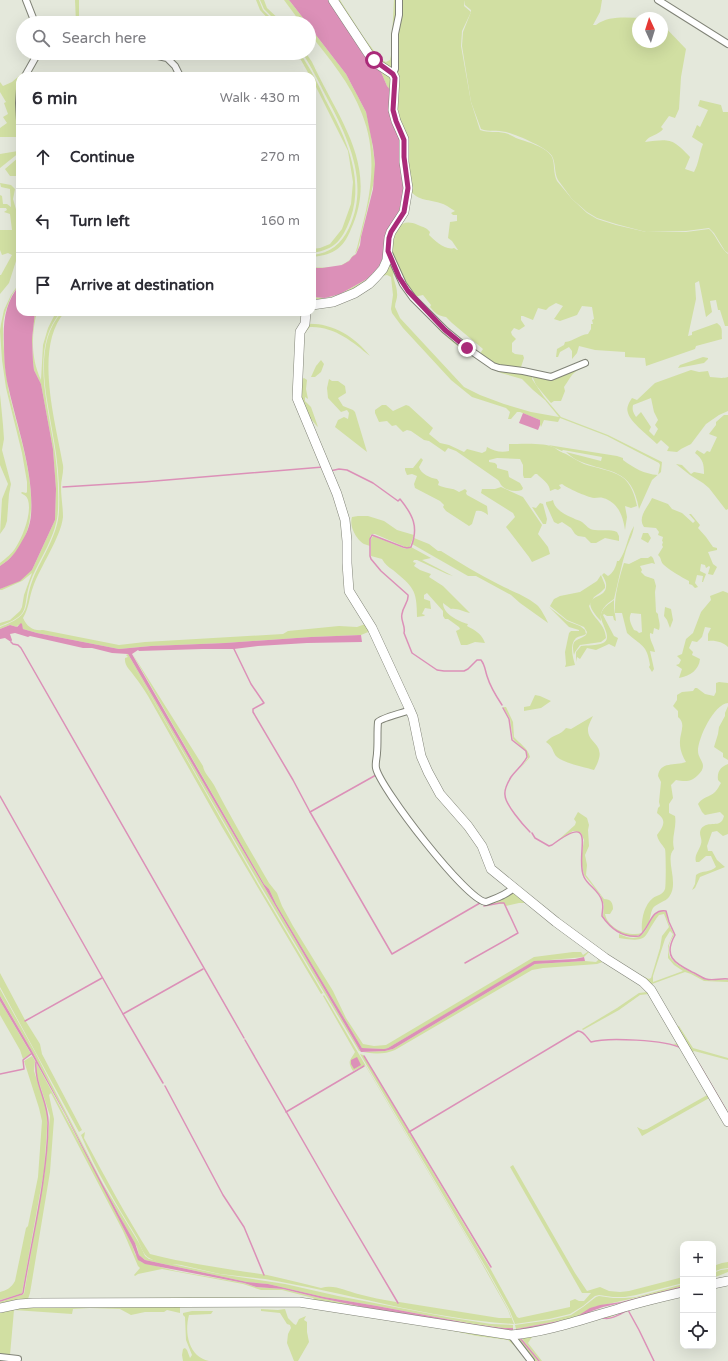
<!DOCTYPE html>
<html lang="en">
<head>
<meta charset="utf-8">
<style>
	body { margin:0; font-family:"Varela Round",sans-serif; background:#f7f7f7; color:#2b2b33 }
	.controls { position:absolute; right:12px; bottom:12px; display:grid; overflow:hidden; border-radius:8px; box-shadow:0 4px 16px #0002 }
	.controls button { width:36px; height:36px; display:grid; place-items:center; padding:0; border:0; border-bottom:1px solid #e1e1e2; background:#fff; color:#2b2b33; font:20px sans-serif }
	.compass { position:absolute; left:632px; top:12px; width:36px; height:36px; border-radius:50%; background:#fff; box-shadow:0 4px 16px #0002; rotate:356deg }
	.stop { position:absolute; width:12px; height:12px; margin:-9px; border:3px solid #aa2a79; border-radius:50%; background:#fff }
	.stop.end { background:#aa2a79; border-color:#fff; box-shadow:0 1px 4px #0008 }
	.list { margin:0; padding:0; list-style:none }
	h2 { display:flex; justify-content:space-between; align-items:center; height:52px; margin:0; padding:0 16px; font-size:17px }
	h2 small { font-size:13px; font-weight:400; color:#7c7c81 }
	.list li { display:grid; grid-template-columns:26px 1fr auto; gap:12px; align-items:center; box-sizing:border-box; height:64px; padding:0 16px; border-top:1px solid #e1e1e2 }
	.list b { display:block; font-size:15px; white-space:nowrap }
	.list em { font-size:13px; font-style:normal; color:#7c7c81 }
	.icon { flex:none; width:22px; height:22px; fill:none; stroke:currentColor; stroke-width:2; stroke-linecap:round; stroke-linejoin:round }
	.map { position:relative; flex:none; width:728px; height:1361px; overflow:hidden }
	.search { position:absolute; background:#fff; box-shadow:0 4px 16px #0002; left:16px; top:16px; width:300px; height:44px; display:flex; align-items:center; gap:10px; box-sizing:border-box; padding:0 14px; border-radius:22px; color:#7c7c81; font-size:15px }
	.panel { position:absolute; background:#fff; box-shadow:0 4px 16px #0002; left:16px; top:72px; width:300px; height:244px; border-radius:12px }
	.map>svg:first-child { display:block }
	.green { fill:#d1dfa2; fill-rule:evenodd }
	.water { fill:#dc90b8 }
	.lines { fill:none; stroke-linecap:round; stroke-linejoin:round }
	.stream { stroke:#dc90b8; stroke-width:1.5 }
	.street-casing { stroke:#808377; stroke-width:8 }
	.secondary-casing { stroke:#808377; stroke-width:10 }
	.street { stroke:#fff; stroke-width:6 }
	.secondary { stroke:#fff; stroke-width:9 }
	.route { stroke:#aa2a79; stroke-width:5 }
</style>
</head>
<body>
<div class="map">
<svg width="728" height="1361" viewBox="0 0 728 1361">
	<rect width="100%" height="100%" fill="#e4e8db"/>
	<g class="green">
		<polygon points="75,0 79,0 79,23 76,23"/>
		<polygon points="256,0 259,0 263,10 276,23 272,23 260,10"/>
		<polygon points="260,0 264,0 267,8 283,23 278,23 264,9"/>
		<polygon points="284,0 289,0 307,23 301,23"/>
		<polygon points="331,0 370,56 379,66 390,73 394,78 393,111 395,121 403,140 403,157 407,188 402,211 396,223 390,231 387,238 385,260 377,273 366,283 348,293 321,299 312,299 312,297 325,298 340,294 367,279 378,268 383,258 386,238 399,211 404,184 401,150 402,140 393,117 391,105 391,92 387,86 381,72 369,57"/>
		<path d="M334 0H340C348 12 376 59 386 62L390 60 391 55 394 0H398L394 69 380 64Z"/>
		<path d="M400 0H465L464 6 471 12 462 31 461 46 471 102 480 130C489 133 496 131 505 133 509 134 513 136 516 138 526 142 546 146 552 157 555 164 553 173 557 181L572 199 587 213 597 219 616 225 646 232H686L709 229C717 236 720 248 728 254V326H725L720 310H718L716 300 710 301 712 312 706 317 699 281 695 283 696 299 688 336 692 335V332L717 323C724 328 721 332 722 339L696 346 695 349 646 366 645 358 625 357V352L595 350 579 346 577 353 572 359V351L569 347 560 352 558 357H556L557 349 564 345 565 342C574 341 579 335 588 334L591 329V324H593L592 320 594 319 592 307 582 306 577 315 560 321 554 319 563 306 556 303 549 307 546 310 538 308 533 320 523 316H521V320L525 326 519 330 514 328 511 332 512 335 516 339 512 343V352L515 354 523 355 524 358 520 370 500 368 479 355 483 349 452 323 446 317C438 316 435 313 430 307L431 305 423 295 414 297 408 291 389 251V238C399 227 402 218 418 225 423 227 427 228 430 232L429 235C434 240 446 251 454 248L457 250H458L452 241 448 238 450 222 457 221V215H453L451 213 455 211C450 208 445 204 440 203 427 199 417 201 408 188L396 120V78Z"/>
		<path d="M465 0H602L600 12 593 25H596C609 15 628 18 644 18H638V42H662V24L686 49 681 77 679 109 675 118 669 116 661 127 663 129C659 135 649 135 645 142 670 139 672 138 690 157L685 169 694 172C699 163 699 154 703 144L692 137 697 125 700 127 708 110 698 106 700 100 721 105 723 112H728V253L725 251 714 233 709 228 686 231 646 232 616 224 597 218 587 212 572 199 558 180C554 173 556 163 552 156 548 148 515 134 506 132 497 130 489 132 481 129L471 102 462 46 463 32 471 12V10L465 5Z"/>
		<path d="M309 26 346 74 366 112 370 129 375 164V177L358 249C350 266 329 272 312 267 323 268 341 269 349 261 351 258 352 256 355 254 358 245 360 236 362 227 372 189 377 152 362 114 351 84 329 58 309 33Z"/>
		<path d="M297 53H300L305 61C313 73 319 86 325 99 346 138 368 183 347 227 339 244 331 250 312 253V249L320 248 330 244 342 229 351 204 353 182 348 151 312 79V76H310Z"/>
		<path d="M302 53H306L312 62C337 117 380 166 351 229 343 249 333 255 312 257V255C331 253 341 244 349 228 370 183 348 138 327 98 319 83 312 67 302 53Z"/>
		<path d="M27 69 23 76H20C20 90 16 104 18 119 18 125 20 131 20 138L17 137H0V128L7 123 3 117 8 114 4 103 6 102 0 92V82L3 86 12 82Z"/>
		<polygon points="18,151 20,152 0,168 0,154"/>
		<polygon points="19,157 20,159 17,162 18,167 20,166 20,168 16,176 10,176 5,169"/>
		<polygon points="0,183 11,185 15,189 13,199 20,223 20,255 16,261 9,283 0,294 0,275 1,275 12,255 8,253 2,255 0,250 0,230 12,230 10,214 4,212 7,210 6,208 0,208 0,195 2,196 3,204 7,204 11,207 10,189 1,187"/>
		<path d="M389 254 412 299 493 367 533 375 532 379 544 397 561 417 608 435 662 462 661 472 652 480 639 509C631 467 611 474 579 461 574 459 570 455 566 452L601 461 602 457 563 450 562 451 548 445 617 456 623 458V460C634 468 644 474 658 475L660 465 659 463 607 436 560 418 558 422 544 420 541 427 540 424V420L520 412H517L511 419H508L510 412 506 408 472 397 467 393 451 380 403 328 392 313 391 309 393 295 391 277 387 275 382 276ZM393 273 404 291 441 332 455 344 492 369 501 373 522 379 533 390 545 400 559 417 531 412 504 404 480 395 464 387 400 318 395 307C395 302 398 298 397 293 397 286 393 280 393 273Z"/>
		<path d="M20 282C19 287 15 290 12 295 8 304 3 316 3 327 3 347 5 367 8 387 18 440 59 528 0 566V563C6 558 12 554 16 547 23 536 32 513 28 500 27 496 24 495 21 493L22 492 26 493 27 492V482L22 453 6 388 2 360 0 331 1 324 4 310 11 295Z"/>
		<path d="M35 312H37C31 335 31 359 41 380L43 345 48 328 55 314 57 312H61C31 345 47 401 53 440 57 463 59 487 58 510 57 535 40 558 31 580 21 607 34 614 0 626V623L10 620 20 611 22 607 24 595 32 573 22 581 2 590H0V589L13 583 32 570 55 520 56 489 53 449 41 384 34 370 33 362 32 339Z"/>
		<path d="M62 312H65C33 347 56 423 63 465 64 472 61 480 61 487 61 497 63 507 63 517 61 537 40 567 33 587 29 598 29 608 23 618 27 627 33 631 43 630L119 645 145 642 283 634 288 631 339 626 357 627 368 623 373 630 361 635 311 637 225 643 151 646 119 649 37 633 23 629 22 626 18 625 17 627 10 625 0 629V627C35 614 22 607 33 579 42 557 58 535 59 511 60 488 58 463 54 441 48 401 31 346 62 312Z"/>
		<path d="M305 324C331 322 354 336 370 356 353 342 334 326 310 327L304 334V344L302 379 304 378 307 380 306 389 308 399 305 397V401L311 407 318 427C313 422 301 406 299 399 297 391 301 382 301 374 301 357 299 340 305 324Z"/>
		<polygon points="703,357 708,358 708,359 704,363 678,368 680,365"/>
		<polygon points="321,360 324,364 321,372 315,377 311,377 316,366"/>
		<path d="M583 364 585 367C571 372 572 376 564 387L565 391 561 401H554L551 403 536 385 533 378 534 374 546 377Z"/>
		<path d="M691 370 699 372 708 371 710 377C717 377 721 379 728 377V411L719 415 706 424 691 444 681 449 677 452 667 451 669 447 661 440 657 444C649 436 631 423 628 413 626 407 629 403 632 398L637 400 655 383ZM651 398 654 412 658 420 655 425 658 429 654 436 649 431 651 427 641 412 636 417C633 412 632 410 633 405Z"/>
		<polygon points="329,379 332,381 338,381 345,386 346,393 338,398 343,406 353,410 355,412 367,452 335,427 338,420 344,417 348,419 349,413 347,410 341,412 328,398 327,388"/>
		<polygon points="0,394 3,425 4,439 2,450 11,484 9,494 7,521 5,527 0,534 2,499 8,484 0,465"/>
		<path d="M382 405H386L393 411 406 405 409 406 433 428 429 434 440 443 449 445 464 452 467 449 482 453 486 451 487 447C494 451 501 453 509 451V444C520 444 546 442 555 448 559 451 561 452 566 454 572 457 577 461 584 464 596 468 611 470 622 477 631 483 635 496 637 506L631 508 625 506 627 517 625 530C623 516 618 502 603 498 600 497 597 498 594 498 587 497 567 488 562 484L559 485 561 488 558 490 555 489 550 491C550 484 542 479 537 474H535L531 478H524L523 475V465L520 459 497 458 489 460V462L495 463 497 465V468L508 471 509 477 520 483 523 488 522 490C516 492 507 491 502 486 500 484 500 482 498 480L456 451 448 448 445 452 429 441 424 440 411 431 407 430 403 432 396 425 392 426 387 421 379 422 375 413V410Z"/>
		<path d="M724 415H728V509L726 510 709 488 703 483 690 475 676 464 682 465 691 474 694 472 704 474C704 464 703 459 695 453L697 450 704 454 707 451 710 452 717 437 709 434 716 425V422Z"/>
		<path d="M421 458 423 460 419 467C421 474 430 478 437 479L439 482 438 485C445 489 452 487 459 492L465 489 467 491 466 493 467 495 487 506 488 515C484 512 481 510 476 511L472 524 469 526 446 511 443 507 444 505 440 501 415 488 414 484 417 476 412 474 407 475 405 470V468H413Z"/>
		<polygon points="501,487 523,497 542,525 538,534 548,547 550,554 532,562 529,557 506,527 515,517 513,513 481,493 482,489 495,489"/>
		<path d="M652 498 668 504 672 509 682 513 693 523 695 521 689 514H691L700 525 698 528 706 537 713 547 717 548V550L708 552 713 564 717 567 713 575 708 574 710 567 709 566 706 568 705 565 701 564 700 571 706 574 703 582H702L703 576 697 575 695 583 698 587 695 588 692 585 689 584V581C680 576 672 572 664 565 660 562 662 558 658 555L663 547 662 545 663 542 662 541 663 537 658 535 659 532 656 528 644 527C637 517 648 507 652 498Z"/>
		<path d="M553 500C554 509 565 515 573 518 576 520 579 520 582 522 586 525 589 530 595 530 602 531 610 529 617 532L619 536V541L605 538 596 543H591L585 537 578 536 575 534 571 528 562 522 558 524 554 522 546 504V502L551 501Z"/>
		<polygon points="540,503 543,504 547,519 546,524 543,524 532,507 536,508"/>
		<path d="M358 516H368L384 521 397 530 414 535 410 546 407 548 403 546 375 534H372L370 536V546C368 545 366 545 364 544 356 539 349 526 352 517Z"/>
		<path d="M634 526C633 535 629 541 626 550 621 566 618 583 614 599 606 604 599 610 601 621 575 593 605 601 606 587 607 583 604 578 602 575L604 573 608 576C613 573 616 567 617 561H619C627 550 627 537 634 526Z"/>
		<polygon points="643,533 648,533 651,538 648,543 641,539"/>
		<path d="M373 536 403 548 407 549 411 547 431 558 422 560 453 576 447 574 417 560H414L413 562 416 563 414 566 420 570 431 574 429 577 443 586 470 613C464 612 457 608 451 609L443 603C443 614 458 621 468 624L467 626C476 631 481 633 485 643L475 642 467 645H461L456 631 460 629 459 627 448 619H445L443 616V611L427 593 424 595V599L430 601 431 609 425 608 422 614 425 615 424 616 417 617C417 589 413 587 393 570 388 567 385 564 382 559L371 556V539Z"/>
		<path d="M414 538 429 544 438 551H441C460 563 478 574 498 584 511 591 525 595 537 605 540 607 546 618 548 623L520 603 511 595 476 576H468L412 544Z"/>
		<path d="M651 556 653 558 655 564 652 563 640 566 642 570 641 572 645 576 654 579 656 586 655 592 656 612 658 614C658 619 661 624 659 630L654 628 653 634 650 633C649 640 654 645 655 652L650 651 654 669 652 672 649 667 650 665C647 644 641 646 627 633L622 613H615C614 597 619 578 624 563L629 564 641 558H648ZM631 613 641 614 642 632 639 633 637 631 634 630C631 624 628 619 631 613Z"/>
		<path d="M601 575 605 585V588L601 592 594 597 589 606C593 619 605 623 606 638L601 642 580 645 575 652 574 655C571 638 576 642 586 635L587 632 584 627 567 620 550 606 554 599 560 596 580 592 597 581Z"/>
		<path d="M723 591 728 593V647C723 642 715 640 708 641V634L711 628 705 627 702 637 697 642 692 641 689 648 693 652 692 655 700 659C699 670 690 676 679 678L682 669 676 665 679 664 681 660 677 656 682 654 686 639 693 633 701 612 711 600 710 596Z"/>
		<path d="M614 600V608L616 621 614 620 613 616H607L604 614 603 615 614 636 618 638 615 647 609 644 596 650 587 648 580 659 577 657 576 662V652L581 646C588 645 596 646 603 643 614 638 599 622 601 614 603 607 609 604 614 600Z"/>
		<path d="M549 607 567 621 580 626 585 630 586 634C583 636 579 636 576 638 569 645 573 657 575 665L565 667 566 664 565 652 569 633 571 631H579V630L569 627Z"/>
		<polygon points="665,607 671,609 673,620 670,628 667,620 664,616"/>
		<path d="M132 653 203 766C204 773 210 778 214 785 231 818 250 850 269 883L277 893 282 906 293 926 333 991 346 1018 363 1044 374 1046 386 1045 534 957 573 952H581L583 955 592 949 584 957 539 961 532 963 388 1048 384 1049 362 1048 276 904 269 889 264 884Z"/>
		<path d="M128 654 361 1052 385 1051 393 1049 535 964 585 961 596 962 602 956 608 960 597 964 543 968 532 970 395 1050C384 1055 370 1054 359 1051L259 883 129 658 258 884 323 993 321 994 222 827 148 696C144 690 140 683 135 677 131 671 124 666 125 658L128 657 126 655Z"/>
		<path d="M719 682 728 683V703C714 704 698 738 698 751 698 757 703 761 703 766 703 769 701 772 699 774 692 782 686 782 676 780L671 785 673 798 669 804V813L675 816C677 828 671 837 674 849 664 859 680 883 669 897 665 902 657 903 653 908 650 913 651 920 647 925 645 929 643 933 639 935 626 941 609 926 603 916L604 905 601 896 584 875 581 860 584 840 581 833 579 832 573 831 555 843 575 825 576 822 574 819 578 812 587 818 589 825 588 830 589 846 585 855 587 865 586 875 604 899C611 899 613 903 613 909L610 914H605C608 929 629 937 642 933 641 922 643 906 653 898 657 895 663 895 665 889 666 887 666 852 665 849 662 844 658 841 657 835 660 831 666 824 662 818 661 816 659 815 657 813L658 808 660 806 659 802 661 782 658 776C660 761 675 766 686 762 683 757 680 750 680 744 679 734 687 724 678 717V711L673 706 677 700V695L682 692 693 691 695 688H697L705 694 714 696 716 692V683Z"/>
		<polygon points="535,695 540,696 551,701 541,708 524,711 524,707 530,706"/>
		<polygon points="728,706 728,760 723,757 723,753 714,747 718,734 719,727 725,716 725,713"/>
		<path d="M503 707H506L513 722 514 737C519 743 528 748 530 757L520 769 528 758C526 748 519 746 513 739L510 719Z"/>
		<path d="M593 716C591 720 589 724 588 728 587 746 610 742 594 770 584 767 564 763 557 757 552 752 554 747 546 742 552 735 561 735 566 728L571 729Z"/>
		<path d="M728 764V834L723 836 717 831 712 832 707 846 708 851H712L717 860 725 867 700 877 695 888 692 890 695 884 696 875C702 870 710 873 716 867L711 856H706L699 862H696C694 855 699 851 701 844 703 839 698 834 701 829 708 819 721 830 724 816L720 812 705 815 702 812 698 804C702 797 710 797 715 792 718 789 719 786 721 783L718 780C717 772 720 767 728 764Z"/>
		<polygon points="512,892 529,903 519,903 506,906 504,903 484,905"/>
		<path d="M662 911 666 912 668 922 674 935C656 962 686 968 704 979 711 982 720 978 728 980V982L704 981 691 974 685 972 652 984 651 988 633 972 649 979 651 978 660 948 662 936 669 927 664 914 659 915C642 937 651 943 619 938V934C652 949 643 916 662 911ZM670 931 673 934 668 946V958L674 965 683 971 653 982V976L665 939Z"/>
		<polygon points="611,962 643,982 650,990 695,1064 693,1064 683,1048 673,1044 681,1043 649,994 640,995 619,1010 583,1030 582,1029 617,1008 639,993 647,992 646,988 642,984 608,963"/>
		<polygon points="0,973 25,1020 40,1044 42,1054 82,1130 79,1132 0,987"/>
		<polygon points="0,989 35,1052 103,1184 139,1243 145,1256 149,1259 219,1274 285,1284 338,1296 447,1317 491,1324 513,1325 513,1328 504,1328 473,1324 377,1306 324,1297 268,1284 247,1282 145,1260 139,1255 137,1247 119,1215 32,1051 2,999 0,996"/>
		<path d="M324 995 487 1271 508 1309 514 1324C429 1319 348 1293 265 1279 250 1277 235 1276 220 1274 207 1271 194 1268 181 1265 171 1264 158 1263 149 1258 143 1255 140 1244 137 1238 116 1204 96 1171 81 1135L85 1132 84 1138C105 1177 126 1216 150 1254 189 1264 228 1269 267 1275 286 1279 304 1284 321 1288 334 1284 346 1291 358 1294 370 1297 383 1300 396 1302L398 1303 399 1302 499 1318H511L508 1310 476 1253 365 1065 353 1071C347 1061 350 1061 355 1052L323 996Z"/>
		<polygon points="0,1001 31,1054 23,1059 20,1050 0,1015"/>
		<polygon points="679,1026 693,1048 728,1058 728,1060 694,1051 693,1052 698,1063 676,1027"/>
		<polygon points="360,1054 363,1055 490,1268 517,1317 519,1318 570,1307 570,1301 575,1299 579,1301 584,1301 591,1293 582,1293 510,1167 513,1165 575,1273 587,1291 600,1287 609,1291 620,1292 629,1291 683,1277 683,1283 636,1295 625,1297 613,1297 599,1295 595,1296 583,1306 570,1314 549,1319 515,1324 509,1309 488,1271"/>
		<path d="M32 1056 35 1061 34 1071 47 1111V1128L44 1171 22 1293 20 1294 0 1300V1292C7 1290 11 1288 15 1281L26 1228 28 1226 38 1177 42 1121 39 1108 24 1061Z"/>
		<path d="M37 1064 98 1177 132 1245 135 1254 141 1262 176 1271 244 1283 256 1287 283 1289 320 1298 387 1312 329 1304 0 1306V1302L24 1294 45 1171 50 1116 38 1079 36 1071ZM51 1093 123 1231 138 1266 140 1268 134 1275 135 1276 138 1274 162 1269 243 1284 261 1290H282L313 1298 314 1299 310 1300 287 1298 260 1297 28 1299 30 1293 50 1172 54 1119 49 1095Z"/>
		<polygon points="709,1094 711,1097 642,1136 637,1127 643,1130 647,1129"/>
		<polygon points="728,1262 728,1268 721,1269 713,1272 713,1266 722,1263"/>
		<polygon points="728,1269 728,1272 713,1278 713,1273 721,1270"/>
		<polygon points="683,1284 683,1286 671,1290 594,1307 576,1317 569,1319 516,1329 515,1325 550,1320 571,1315 583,1307 596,1297 599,1296 613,1298 625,1298 636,1297"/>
		<polygon points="23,1305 180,1305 180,1313 167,1310 164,1312 145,1312 131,1315 120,1309 90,1308 73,1309 72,1314 14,1310 10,1355 0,1355 0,1310"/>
		<polygon points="261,1309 278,1310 285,1309 288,1318 294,1324 296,1325 299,1319 306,1316 304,1320 307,1322 307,1332 309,1342 298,1361 294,1361 287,1343 288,1334 291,1328 290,1325 287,1324 280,1313 261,1311"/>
		<polygon points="629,1309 608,1318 603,1317 522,1338 519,1337 538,1361 532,1361 515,1336"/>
		<path d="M192 1311H213L211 1314 189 1315C184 1333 189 1357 209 1361H183L182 1355 183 1349 185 1348 187 1350 190 1358 192 1355 186 1340 185 1317 183 1315V1313Z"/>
		<polygon points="430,1326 510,1338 520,1351 508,1340 477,1336"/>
		<polygon points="526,1337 532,1337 528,1343 542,1361 540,1361 522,1339"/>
	</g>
	<g class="water">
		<polygon points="289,0 331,0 381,72 387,86 392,92 400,135 404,188 399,211 383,258 378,268 367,279 340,294 325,298 312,297 312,268 322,268 342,265 349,261 352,257 356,254 360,245 361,237 373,189 375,164 373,147 366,112 346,74 309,26 309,23 307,23"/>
		<path d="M20 284V312H35L32 339 33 362 34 370 41 384 53 449 56 489 55 520 32 570 20 581 0 589V566C11 559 16 552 22 541 27 533 30 525 31 515 34 473 18 430 9 390 5 375 4 359 4 344 3 321 5 303 20 284Z"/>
		<polygon points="523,413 540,420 540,425 538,430 519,423"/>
		<polygon points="21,623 22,624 23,629 37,633 119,649 151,646 225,643 311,637 361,635 362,642 307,643 258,646 234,649 203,649 139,651 138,650 132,654 264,884 269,889 276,904 362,1048 384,1049 388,1048 534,961 575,959 584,957 585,961 535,964 393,1049 385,1051 361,1052 128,654 112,653 92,648 83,648 30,636 28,637 15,633 10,634 12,640 11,642 5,638 0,639 0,629 10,625 17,627"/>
		<polygon points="0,996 32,1051 119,1215 135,1243 139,1255 145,1260 247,1282 268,1284 324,1297 377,1306 473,1324 504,1328 513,1328 513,1332 387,1312 320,1298 283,1289 256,1287 244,1283 145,1264 138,1260 132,1245 65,1114 36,1062 0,1001"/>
		<polygon points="357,1057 361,1065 354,1069 351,1064 351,1060"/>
		<polygon points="683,1286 683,1289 603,1307 592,1311 577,1319 516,1331 516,1329 569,1319 576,1317 590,1308 600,1305 621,1302"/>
	</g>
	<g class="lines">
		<g class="stream">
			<path d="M330 471 339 469 347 470 373 483 398 501 400 499C413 515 419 527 411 547L407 548 403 547 372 535 370 539V556L371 559 381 571 408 595C409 602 403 606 402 614 400 620 406 626 404 633L412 653 437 670 444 671H464L468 669 477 660H481C485 665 485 670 487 676 490 686 496 696 502 705"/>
			<polyline points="63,487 143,482 323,467"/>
			<polyline points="11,642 13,644 18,645 21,648 244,1038"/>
			<polyline points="234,649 251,684 264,703 253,709 253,712 293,780 310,812 392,954 480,903"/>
			<path d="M503 708 509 719 512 740 526 751 527 757C523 765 516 770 511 777 508 782 504 789 505 795 505 804 523 825 530 832"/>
			<polyline points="0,796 123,1014 163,1083"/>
			<polyline points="310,812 376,775"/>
			<path d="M532 833 535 838 549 846 552 845C600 809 574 856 584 877 588 886 599 890 602 901 604 906 602 911 602 916 611 929 623 938 639 936 650 929 650 908 666 911L669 922 675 935C663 956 674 963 692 972 697 974 702 978 706 979 713 981 721 978 728 979"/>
			<polyline points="465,963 518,933 504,903 500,903 484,906"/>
			<polyline points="123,1014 203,969"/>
			<polyline points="25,1021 102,978"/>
			<polyline points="245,1040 333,1193 398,1303"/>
			<polyline points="364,1056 491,1267"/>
			<polyline points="699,1064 726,1110"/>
			<polyline points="0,1074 24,1069 23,1060 31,1054"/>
			<polyline points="165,1086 223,1195 244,1227 264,1275"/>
			<polyline points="286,1112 364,1066"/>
			<polyline points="728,1112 728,1113"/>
			<path d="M409 1132 578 1031C584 1031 587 1038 591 1042 607 1037 666 1040 681 1048"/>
			<path d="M0 1301 22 1294 23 1293C32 1237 47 1181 48 1124 49 1103 34 1084 36 1062"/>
			<path d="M603 1318C612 1320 620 1314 628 1310L639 1330 654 1361"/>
			<polyline points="520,1338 539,1361"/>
		</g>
		<defs>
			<g id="street">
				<polyline points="26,0 35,23"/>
				<polyline points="658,0 728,44"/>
				<polyline points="118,53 140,56 158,56 167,58 175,66 180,76"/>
				<polyline points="393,74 395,69 395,34 399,15 399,0"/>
				<polyline points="25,76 38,53"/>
				<polyline points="20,89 19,103 20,121"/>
				<polyline points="389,253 403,284 413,298 445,330 467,348 493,366 499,368 523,371 551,377 585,363"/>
				<path d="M410 710C403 713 381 718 378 722 377 732 378 743 377 753 377 757 375 763 376 768 380 788 467 901 486 902 496 898 507 895 514 887"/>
				<polyline points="511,1335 531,1361"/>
				<polyline points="0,1357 18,1359"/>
			</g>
			<g id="secondary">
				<polyline points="312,305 333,302 355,293 369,284 376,277 383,269 387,260 389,238 391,232 404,212 408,188 404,162 404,139 396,121 393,110 395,78 393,74 379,65 370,56 333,0"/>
				<polyline points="306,312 305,324 300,332 297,398 337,494 345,520 347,541 347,563 349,591 372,628 410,710 413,717 421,756 428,772 440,794 468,826 482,846 491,869 556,922 605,958 643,982 651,990 728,1122"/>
				<polyline points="713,1284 728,1281"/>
				<path d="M0 1308 19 1304 33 1303 299 1302 511 1335C547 1332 583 1319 618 1309 639 1302 661 1297 683 1292"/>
			</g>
		</defs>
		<use href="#street" class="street-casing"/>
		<use href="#secondary" class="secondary-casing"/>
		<use href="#street" class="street"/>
		<use href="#secondary" class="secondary"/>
	</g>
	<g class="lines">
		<polyline class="route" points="374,60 393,74 395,78 393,110 396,121 404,140 404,157 408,188 404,212 391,232 389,238 388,251 399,277 408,291 445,330 467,348"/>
	</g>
</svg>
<div class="controls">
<button>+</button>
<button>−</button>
<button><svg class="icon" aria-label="locate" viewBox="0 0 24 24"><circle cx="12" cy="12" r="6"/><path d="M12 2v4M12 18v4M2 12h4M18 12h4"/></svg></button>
</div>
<svg class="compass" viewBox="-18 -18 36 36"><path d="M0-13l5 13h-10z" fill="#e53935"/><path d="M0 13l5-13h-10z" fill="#7c7c81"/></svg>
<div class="stop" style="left:374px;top:60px"></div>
<div class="stop end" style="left:467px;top:348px"></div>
<div class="search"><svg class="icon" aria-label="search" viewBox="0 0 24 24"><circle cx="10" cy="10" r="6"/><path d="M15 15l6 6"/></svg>Search here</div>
<section class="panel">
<h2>6 min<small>Walk · 430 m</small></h2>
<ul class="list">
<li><svg class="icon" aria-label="ahead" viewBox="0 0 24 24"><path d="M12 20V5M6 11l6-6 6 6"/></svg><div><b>Continue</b></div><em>270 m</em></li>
<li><svg class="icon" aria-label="left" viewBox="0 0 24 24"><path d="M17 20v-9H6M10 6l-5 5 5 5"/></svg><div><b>Turn left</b></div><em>160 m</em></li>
<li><svg class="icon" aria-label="arrive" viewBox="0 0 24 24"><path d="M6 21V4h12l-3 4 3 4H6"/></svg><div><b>Arrive at destination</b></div></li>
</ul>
</section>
</div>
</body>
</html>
